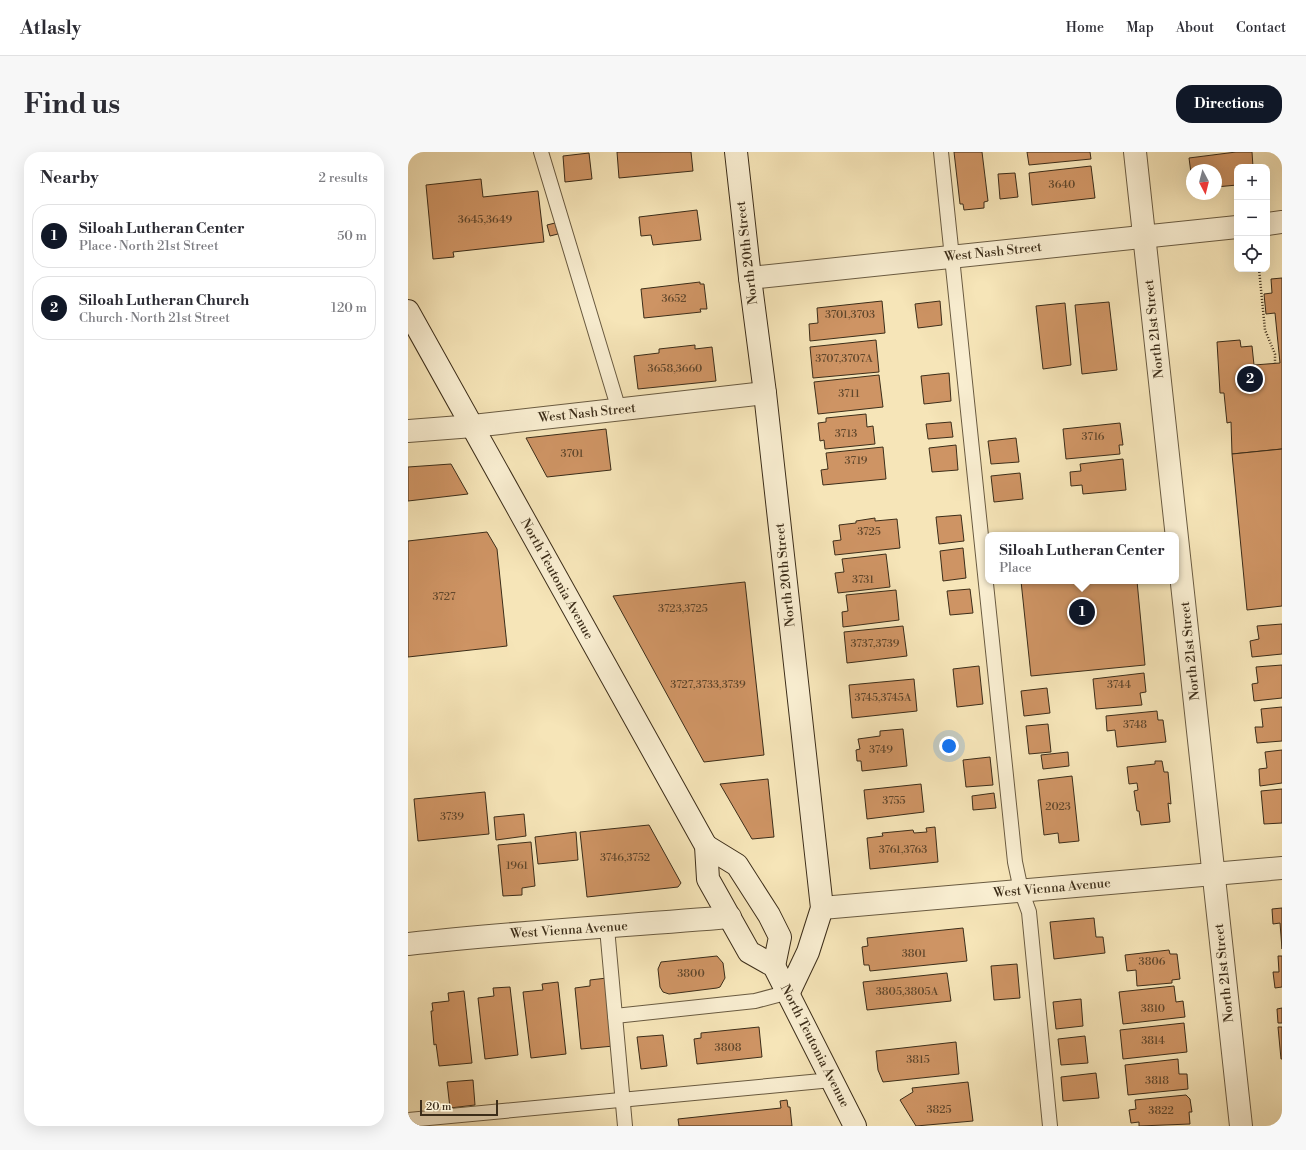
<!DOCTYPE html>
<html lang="en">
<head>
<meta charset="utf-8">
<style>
	body { margin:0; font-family:"Libre Bodoni",serif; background:#f7f7f7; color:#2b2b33 }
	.controls { position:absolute; right:12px; top:12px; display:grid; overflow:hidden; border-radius:8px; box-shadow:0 4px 16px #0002 }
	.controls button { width:36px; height:36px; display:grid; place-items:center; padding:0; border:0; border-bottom:1px solid #e1e1e2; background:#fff; color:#2b2b33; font:20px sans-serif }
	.compass { position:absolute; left:778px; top:12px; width:36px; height:36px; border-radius:50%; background:#fff; box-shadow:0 4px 16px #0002; rotate:173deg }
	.scale { position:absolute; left:12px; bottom:10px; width:78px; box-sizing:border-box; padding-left:4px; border:2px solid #3c2d19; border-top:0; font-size:11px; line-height:14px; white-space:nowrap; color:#3c2d19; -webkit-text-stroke:3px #f9eed1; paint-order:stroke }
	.you { position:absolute; left:541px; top:594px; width:14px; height:14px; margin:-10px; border:3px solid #fff; border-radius:50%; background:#1a73e8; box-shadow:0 0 0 6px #1a73e833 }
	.badge { display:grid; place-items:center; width:26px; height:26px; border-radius:50%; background:#111827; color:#fff; font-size:13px; font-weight:700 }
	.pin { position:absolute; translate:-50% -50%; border:2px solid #fff; box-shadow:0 1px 4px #0006 }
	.popup { position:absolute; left:577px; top:380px; width:194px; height:52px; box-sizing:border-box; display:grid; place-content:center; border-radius:8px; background:#fff; filter:drop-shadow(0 1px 3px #0005); font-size:13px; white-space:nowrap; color:#7c7c81 }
	.popup b { font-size:15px; color:#2b2b33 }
	.popup::after { content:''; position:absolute; left:50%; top:100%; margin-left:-8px; border:8px solid transparent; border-top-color:#fff }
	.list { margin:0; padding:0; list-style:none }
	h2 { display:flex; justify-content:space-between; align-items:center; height:52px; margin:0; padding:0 16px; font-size:17px }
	h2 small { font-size:13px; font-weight:400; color:#7c7c81 }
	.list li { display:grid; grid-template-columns:26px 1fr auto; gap:12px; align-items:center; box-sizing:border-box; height:64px; margin:0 8px 8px; padding:0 8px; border:1px solid #e1e1e2; border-radius:16px }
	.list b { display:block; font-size:15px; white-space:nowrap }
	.list p { margin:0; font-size:13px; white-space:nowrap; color:#7c7c81 }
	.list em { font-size:13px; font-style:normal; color:#7c7c81 }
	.icon { flex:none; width:22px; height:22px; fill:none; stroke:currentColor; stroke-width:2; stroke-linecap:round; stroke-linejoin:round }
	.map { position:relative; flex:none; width:874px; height:974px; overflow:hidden; border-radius:16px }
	header { display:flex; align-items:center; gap:24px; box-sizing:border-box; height:56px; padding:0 20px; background:#fff; border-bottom:1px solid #e1e1e2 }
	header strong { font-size:19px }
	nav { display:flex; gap:22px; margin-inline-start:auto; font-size:14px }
	.intro { display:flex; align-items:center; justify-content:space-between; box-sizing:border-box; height:96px; padding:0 24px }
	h1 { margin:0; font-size:28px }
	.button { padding:10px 18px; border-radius:16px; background:#111827; color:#fff; font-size:14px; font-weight:700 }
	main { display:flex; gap:24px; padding:0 24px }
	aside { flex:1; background:#fff; border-radius:16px; box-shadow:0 4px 16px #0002 }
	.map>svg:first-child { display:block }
	.building { fill:#ce9464; stroke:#3c2d19 }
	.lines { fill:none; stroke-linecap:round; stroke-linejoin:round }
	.lane-casing { stroke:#6a5b41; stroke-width:16 }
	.street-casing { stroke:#6a5b41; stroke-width:24 }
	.secondary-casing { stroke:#3c2d19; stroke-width:24 }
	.path { stroke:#3c2d19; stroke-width:2.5; stroke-dasharray:1 2; stroke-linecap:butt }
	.lane { stroke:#f9eed1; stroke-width:14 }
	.street { stroke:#f9eed1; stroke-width:22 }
	.secondary { stroke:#f9eed1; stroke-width:22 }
	.labels { text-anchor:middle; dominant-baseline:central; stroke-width:3; stroke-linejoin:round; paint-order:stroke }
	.number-label { font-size:11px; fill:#60472c }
	.street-label { font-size:13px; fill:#3c2d19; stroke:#f9eed1 }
</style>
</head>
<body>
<header>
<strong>Atlasly</strong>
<nav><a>Home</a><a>Map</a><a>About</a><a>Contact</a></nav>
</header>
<div class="intro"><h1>Find us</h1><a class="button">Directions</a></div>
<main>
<aside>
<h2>Nearby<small>2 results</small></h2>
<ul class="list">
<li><span class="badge">1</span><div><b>Siloah Lutheran Center</b><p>Place · North 21st Street</p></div><em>50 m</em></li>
<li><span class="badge">2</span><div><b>Siloah Lutheran Church</b><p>Church · North 21st Street</p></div><em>120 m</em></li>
</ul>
</aside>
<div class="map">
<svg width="874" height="974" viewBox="0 0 874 974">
	<rect width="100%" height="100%" fill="#f6e5b8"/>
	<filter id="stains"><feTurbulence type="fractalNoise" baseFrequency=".005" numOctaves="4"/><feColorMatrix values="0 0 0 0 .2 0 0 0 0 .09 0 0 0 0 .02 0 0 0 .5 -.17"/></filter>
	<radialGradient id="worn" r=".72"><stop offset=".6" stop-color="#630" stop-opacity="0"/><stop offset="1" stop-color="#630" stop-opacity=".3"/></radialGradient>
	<g class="building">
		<polygon points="209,0 283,0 285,19 211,26"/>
		<polygon points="546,0 574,0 580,49 576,50 576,56 556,58 555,52 552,52"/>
		<polygon points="619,0 682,0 683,7 621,13"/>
		<polygon points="828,0 844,0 845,15 829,15 829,33 808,35 808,18 784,18 783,21 781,6"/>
		<polygon points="181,1 184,27 157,30 155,4"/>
		<polygon points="683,14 687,46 624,53 621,21"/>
		<polygon points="607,21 610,45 592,47 590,22"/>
		<polygon points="73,27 75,45 130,39 136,90 45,100 46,105 25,107 18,33"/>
		<polygon points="289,58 293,88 245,93 243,83 233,84 231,65"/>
		<polygon points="147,71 150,82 142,84 139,73"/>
		<polygon points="874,126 874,297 824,302 823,270 819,271 816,241 812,241 809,190 832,188 833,195 844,194 846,213 872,211 867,161 858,162 856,142 864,141 863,127"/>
		<polygon points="292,130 292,132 296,132 299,157 292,157 293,160 236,166 233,137"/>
		<polygon points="474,149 477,181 402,189 401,172 410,171 409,156"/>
		<polygon points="532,149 534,173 510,176 507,152"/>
		<polygon points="701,150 709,218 674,222 667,153"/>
		<polygon points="657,151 663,213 635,217 628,154"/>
		<polygon points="468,188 471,220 405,226 402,195"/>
		<polygon points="287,193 287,197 304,195 308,229 230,237 226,204 251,201 251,197"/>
		<polygon points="541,221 543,249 516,252 513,224"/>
		<polygon points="471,223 475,255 410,262 406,230"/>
		<polygon points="458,262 459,275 465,274 467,292 417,297 416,288 412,289 410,271 418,270 418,266"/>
		<polygon points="543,270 545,285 520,287 518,272"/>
		<polygon points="712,271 715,293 711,293 712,302 658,307 655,277"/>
		<polygon points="198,277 203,318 139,325 118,286"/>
		<polygon points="608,286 611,310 583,312 580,289"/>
		<polygon points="548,293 550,318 524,320 521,296"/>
		<polygon points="475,295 478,327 415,333 413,318 420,317 418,301"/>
		<polygon points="874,297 874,454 839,458 824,302"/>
		<polygon points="715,307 718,338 675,342 674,333 663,334 662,320 673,319 672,312"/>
		<polygon points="43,312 60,342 0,349 0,315"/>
		<polygon points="612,321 615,347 586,350 583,324"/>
		<polygon points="553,363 556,389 531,392 528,365"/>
		<polygon points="467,366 467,369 489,367 492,396 427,403 425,389 433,388 431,373 448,371 448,369"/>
		<polygon points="79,380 89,397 99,494 0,505 0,389"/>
		<polygon points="555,396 558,426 535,429 532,399"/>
		<polygon points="478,402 482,435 430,441 427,421 436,420 434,407"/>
		<polygon points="613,429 729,429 737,513 623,524"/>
		<polygon points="337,430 356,603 296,610 205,444"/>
		<polygon points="562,437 565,461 542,463 539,439"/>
		<polygon points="488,438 491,468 435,475 434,460 440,459 438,443"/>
		<polygon points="874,472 874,502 844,505 842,489 851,487 849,474"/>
		<polygon points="495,474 499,504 439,511 436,480"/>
		<polygon points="874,513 874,546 846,549 844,532 850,531 848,515"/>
		<polygon points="571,514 575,552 549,555 545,517"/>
		<polygon points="736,521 738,540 732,541 734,553 688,557 685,527"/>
		<polygon points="506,527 509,559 444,566 441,533"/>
		<polygon points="639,536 642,561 616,564 613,539"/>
		<polygon points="874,555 874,589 849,591 847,575 855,575 853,557"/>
		<polygon points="749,559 750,568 755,568 758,590 709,595 707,578 699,579 698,564"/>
		<polygon points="640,572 643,600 621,602 618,574"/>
		<polygon points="495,577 499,614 454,619 453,609 449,609 448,598 452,597 450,587 472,584 472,579"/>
		<polygon points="874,598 874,631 852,634 851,617 859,616 857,600"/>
		<polygon points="660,600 661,614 635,617 633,603"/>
		<polygon points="582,605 585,633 558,635 555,608"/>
		<polygon points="747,609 754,609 756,620 760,620 763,652 760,651 762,670 733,673 731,659 729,659 726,639 730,638 729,631 721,632 719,615 747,612"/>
		<polygon points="664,624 671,689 651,691 650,681 636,683 630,628"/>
		<polygon points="360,627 366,685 344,687 312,632"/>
		<polygon points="513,632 516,660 459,667 456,638"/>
		<polygon points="874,637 874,671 856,672 853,639"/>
		<polygon points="77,640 81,682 10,689 6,647"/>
		<polygon points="586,641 588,656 565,658 564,644"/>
		<polygon points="116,662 118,684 88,688 86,665"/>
		<polygon points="241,673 273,731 270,735 179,745 172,680"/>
		<polygon points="527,675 530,710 462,717 459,686 475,684 474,681 505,678 506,681 519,680 518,676"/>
		<polygon points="168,680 170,708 130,712 127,685"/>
		<polygon points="123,690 127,734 114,736 114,743 95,744 90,693"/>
		<polygon points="874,756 874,797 872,771 865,772 864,757"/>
		<polygon points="686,766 688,785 695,785 697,801 646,807 642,770"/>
		<polygon points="555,776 559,809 462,819 461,813 456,813 454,795 460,794 459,786"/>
		<polygon points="761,798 762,802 769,802 772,827 764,828 764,831 729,834 728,818 719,819 717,803"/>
		<polygon points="309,804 315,811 317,826 312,835 309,836 261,842 255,840 252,835 250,817 253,810"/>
		<polygon points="870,804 874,804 874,835 867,836 865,820 871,820"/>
		<polygon points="609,812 612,846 586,848 583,814"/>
		<polygon points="539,821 543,849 459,858 455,830"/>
		<polygon points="199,826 206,894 173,897 167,836 182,834 182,828"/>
		<polygon points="150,830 158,902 123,906 115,840 135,838 134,832"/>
		<polygon points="766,834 768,850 775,849 777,865 715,872 711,840"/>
		<polygon points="102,835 110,903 77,907 70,846 86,844 85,836"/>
		<polygon points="56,839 64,911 31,914 28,892 26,893 23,859 25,859 24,851 41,849 40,841"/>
		<polygon points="673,847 675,874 648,877 645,850"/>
		<polygon points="874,856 874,871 870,871 869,857"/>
		<polygon points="776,871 779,900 715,907 712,878"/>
		<polygon points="351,875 354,905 289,912 286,887 293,886 293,881"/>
		<polygon points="870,875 874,875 874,907 873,907"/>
		<polygon points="255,883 259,914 233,917 229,885"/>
		<polygon points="677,884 680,911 653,913 650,887"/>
		<polygon points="548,890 551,922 475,930 470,918 468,899"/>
		<polygon points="770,907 771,922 779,922 780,937 720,943 717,913"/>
		<polygon points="688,921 691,946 655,949 653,925"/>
		<polygon points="65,928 67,953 42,956 39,930"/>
		<polygon points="560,930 565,969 508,974 492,948 505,940 504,936"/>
		<polygon points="778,943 782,947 784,960 781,960 782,972 731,974 731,970 723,971 721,958 728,957 727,948"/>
		<polygon points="379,948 380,955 382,955 384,974 271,974 270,967 373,956 372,949"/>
	</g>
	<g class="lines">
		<defs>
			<g id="lane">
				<polyline points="133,0 211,258"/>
				<polyline points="533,0 607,710 613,738 621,760 642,974"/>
				<polyline points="199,776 217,974"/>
				<polyline points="207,864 347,849 381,840"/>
				<polyline points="0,968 424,928"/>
			</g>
			<g id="street">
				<polyline points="727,0 833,974"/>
				<polyline points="859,72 874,70"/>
				<polyline points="342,126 829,75"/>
				<polyline points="0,279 65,274 357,241"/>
				<polyline points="414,756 874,716"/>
				<path d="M0 792C107 780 215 774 322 765"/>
			</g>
			<g id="secondary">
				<polyline points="328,0 342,126 357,241 414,756 400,800 381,840"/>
				<polyline points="0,159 298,694 300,727 341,800 366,814 447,974"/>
				<polyline points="298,694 329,713 361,763 372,785 366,814"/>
			</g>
		</defs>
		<use href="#lane" class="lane-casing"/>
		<use href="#street" class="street-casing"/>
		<use href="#secondary" class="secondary-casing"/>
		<polyline class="path" points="851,117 857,178 867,202 867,211"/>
		<use href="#lane" class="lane"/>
		<use href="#street" class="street"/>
		<use href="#secondary" class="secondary"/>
	</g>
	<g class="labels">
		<g class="number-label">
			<text x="654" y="33">3640</text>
			<text x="77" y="68">3645,3649</text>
			<text x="266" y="147">3652</text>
			<text x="442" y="163">3701,3703</text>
			<text x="436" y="207">3707,3707A</text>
			<text x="267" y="217">3658,3660</text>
			<text x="441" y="242">3711</text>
			<text x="438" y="282">3713</text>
			<text x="685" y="285">3716</text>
			<text x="164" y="302">3701</text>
			<text x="448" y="309">3719</text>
			<text x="461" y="380">3725</text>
			<text x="455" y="428">3731</text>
			<text x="36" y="445">3727</text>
			<text x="275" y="457">3723,3725</text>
			<text x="467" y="492">3737,3739</text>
			<text x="300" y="533">3727,3733,3739</text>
			<text x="711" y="533">3744</text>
			<text x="475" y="546">3745,3745A</text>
			<text x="727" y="573">3748</text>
			<text x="473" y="598">3749</text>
			<text x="486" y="649">3755</text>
			<text x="650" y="655">2023</text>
			<text x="44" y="665">3739</text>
			<text x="495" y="698">3761,3763</text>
			<text x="217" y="706">3746,3752</text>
			<text x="109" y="714">1961</text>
			<text x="506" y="802">3801</text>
			<text x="744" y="810">3806</text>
			<text x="283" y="822">3800</text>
			<text x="499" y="840">3805,3805A</text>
			<text x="745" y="857">3810</text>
			<text x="745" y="889">3814</text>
			<text x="320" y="896">3808</text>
			<text x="510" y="908">3815</text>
			<text x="749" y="929">3818</text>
			<text x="531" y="958">3825</text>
			<text x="753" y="959">3822</text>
		</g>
		<g class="street-label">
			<text transform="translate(585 100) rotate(-6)">West Nash Street</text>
			<text transform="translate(339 101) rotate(-97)">North 20th Street</text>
			<text transform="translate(746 177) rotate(-96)">North 21st Street</text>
			<text transform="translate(179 261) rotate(-6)">West Nash Street</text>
			<text transform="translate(377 423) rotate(-96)">North 20th Street</text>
			<text transform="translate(149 427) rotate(61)">North Teutonia Avenue</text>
			<text transform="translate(782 499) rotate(-96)">North 21st Street</text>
			<text transform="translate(644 736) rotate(-5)">West Vienna Avenue</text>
			<text transform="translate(161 778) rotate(-4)">West Vienna Avenue</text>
			<text transform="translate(816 821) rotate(-96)">North 21st Street</text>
			<text transform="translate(407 894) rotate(63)">North Teutonia Avenue</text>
		</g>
	</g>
	<rect width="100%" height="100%" filter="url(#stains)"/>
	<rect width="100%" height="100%" fill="url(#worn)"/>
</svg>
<div class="controls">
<button>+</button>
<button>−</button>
<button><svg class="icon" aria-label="locate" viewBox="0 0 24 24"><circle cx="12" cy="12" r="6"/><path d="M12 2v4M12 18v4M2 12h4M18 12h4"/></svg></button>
</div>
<svg class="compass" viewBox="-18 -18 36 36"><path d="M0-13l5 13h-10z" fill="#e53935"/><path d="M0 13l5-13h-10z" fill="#7c7c81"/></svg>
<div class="scale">20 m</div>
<div class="you"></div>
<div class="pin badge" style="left:674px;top:460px">1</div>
<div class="popup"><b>Siloah Lutheran Center</b>Place</div>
<div class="pin badge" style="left:842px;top:227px">2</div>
</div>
</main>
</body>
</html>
